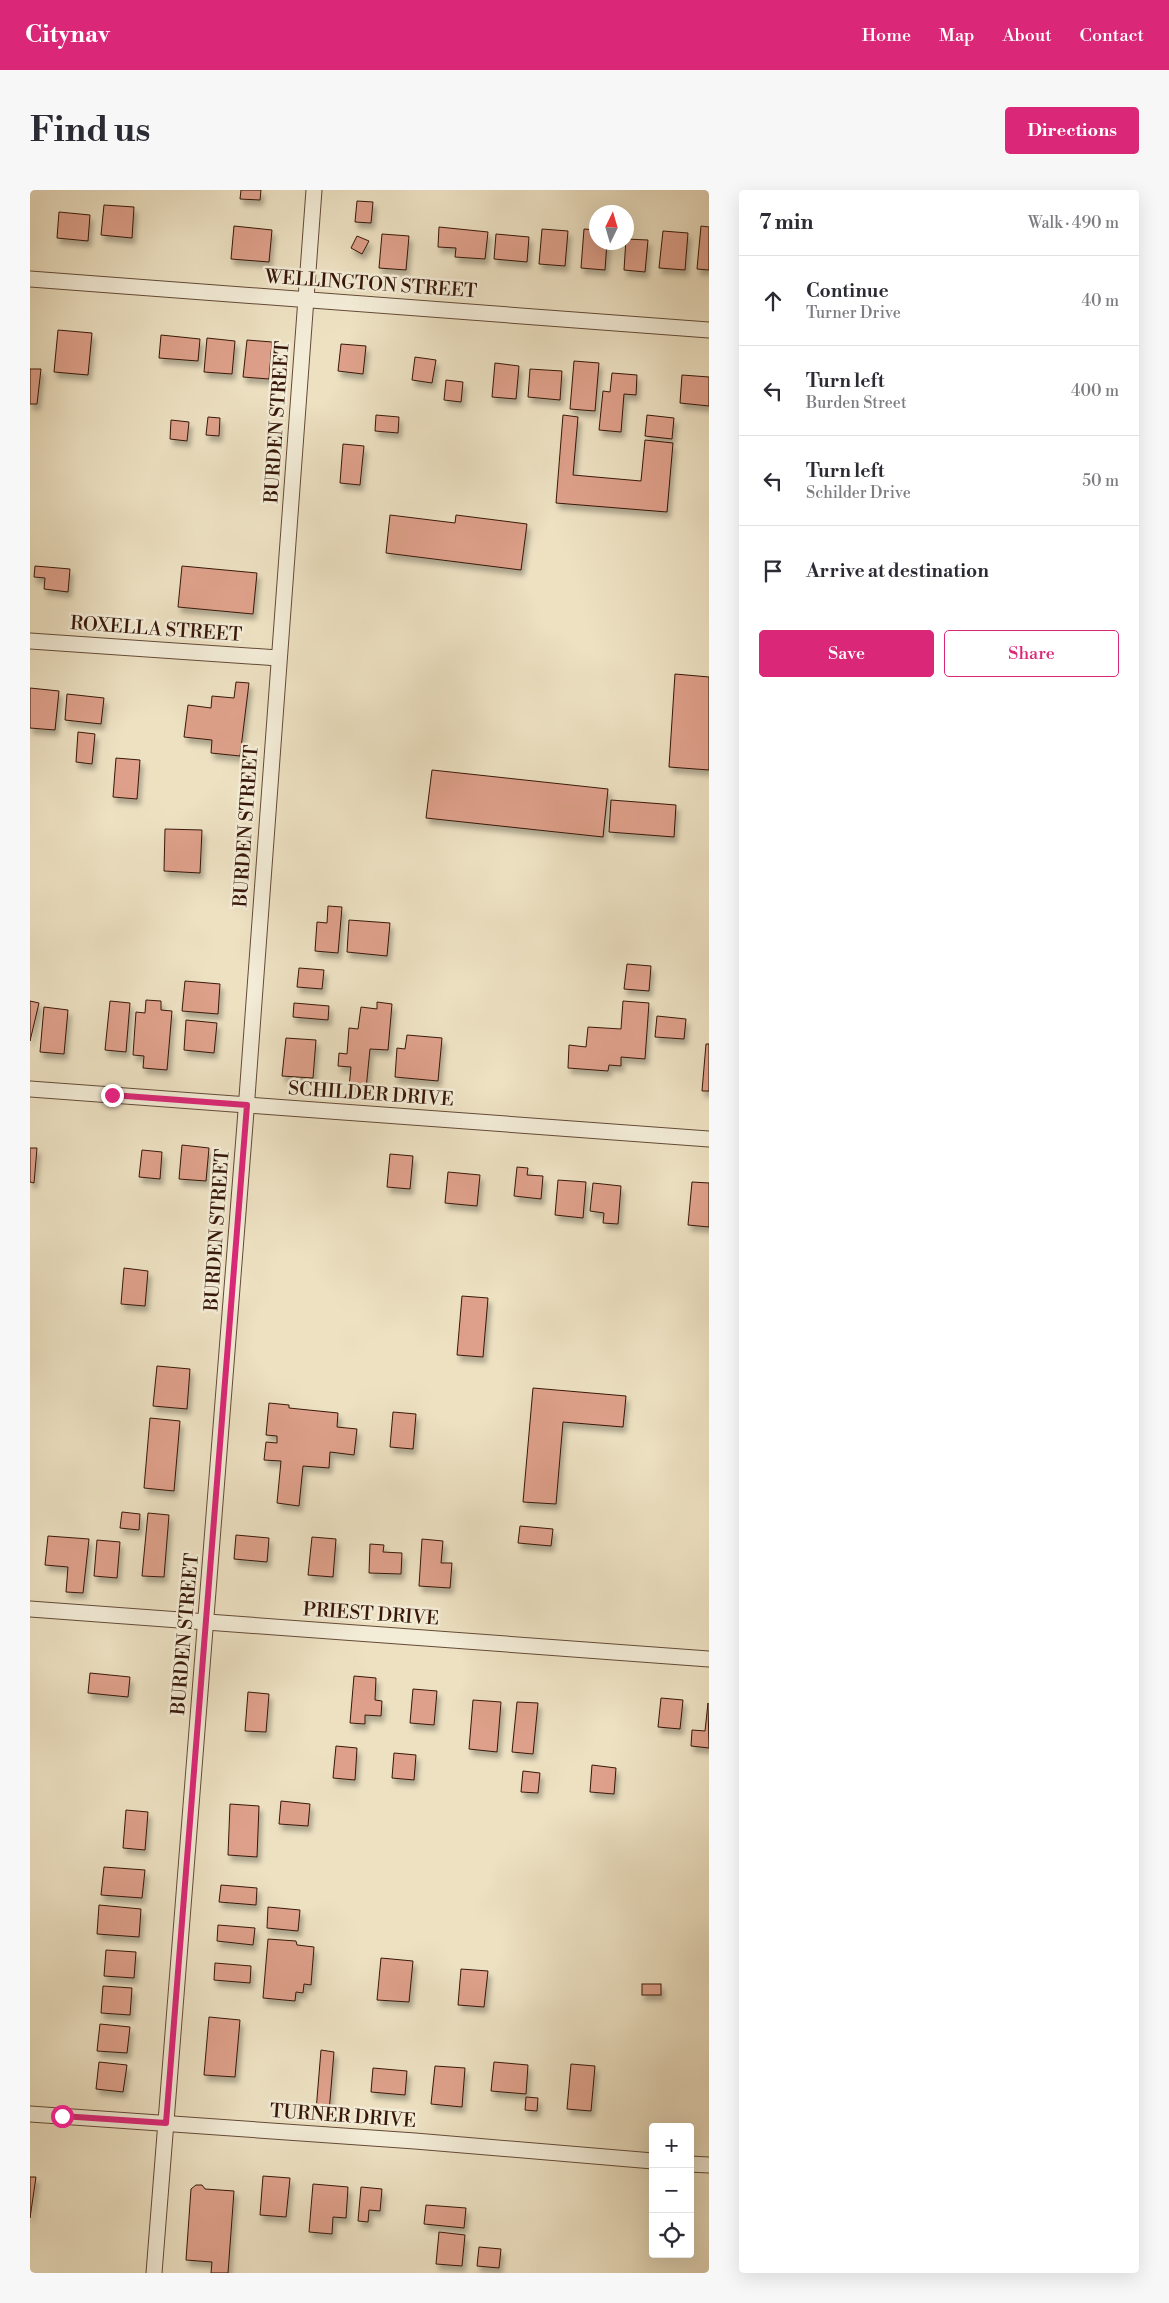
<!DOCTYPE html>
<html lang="en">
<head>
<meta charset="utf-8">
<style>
	body { margin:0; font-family:"Libre Bodoni",serif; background:#f7f7f7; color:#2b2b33 }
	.controls { position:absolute; right:15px; bottom:15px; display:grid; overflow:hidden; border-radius:5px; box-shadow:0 5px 20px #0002 }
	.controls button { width:45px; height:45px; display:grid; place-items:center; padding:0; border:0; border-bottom:1px solid #e1e1e2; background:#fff; color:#2b2b33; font:25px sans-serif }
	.compass { position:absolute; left:559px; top:15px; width:45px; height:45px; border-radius:50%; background:#fff; box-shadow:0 5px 20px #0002; rotate:5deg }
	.stop { position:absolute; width:15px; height:15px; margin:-11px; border:4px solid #db2777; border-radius:50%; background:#fff }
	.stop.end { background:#db2777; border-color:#fff; box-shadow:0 1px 5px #0008 }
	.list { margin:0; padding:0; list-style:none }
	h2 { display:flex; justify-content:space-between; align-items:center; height:65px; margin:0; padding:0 20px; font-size:21px }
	h2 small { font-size:16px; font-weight:400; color:#7c7c81 }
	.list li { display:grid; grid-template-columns:32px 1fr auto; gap:15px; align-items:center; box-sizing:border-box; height:90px; padding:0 20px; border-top:1px solid #e1e1e2 }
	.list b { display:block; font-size:19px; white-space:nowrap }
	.list p { margin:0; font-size:16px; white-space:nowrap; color:#7c7c81 }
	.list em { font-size:16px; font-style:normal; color:#7c7c81 }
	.actions { display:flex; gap:10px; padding:15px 20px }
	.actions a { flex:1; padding:11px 0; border:1px solid #db2777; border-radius:5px; text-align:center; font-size:18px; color:#db2777 }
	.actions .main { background:#db2777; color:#fff }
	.icon { flex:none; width:28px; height:28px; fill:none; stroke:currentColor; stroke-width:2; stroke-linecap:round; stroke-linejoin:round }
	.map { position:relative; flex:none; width:679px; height:2083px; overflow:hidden; border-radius:5px }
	header { display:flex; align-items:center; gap:30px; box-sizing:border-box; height:70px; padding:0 25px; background:#db2777; color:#fff }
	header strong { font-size:24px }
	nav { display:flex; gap:28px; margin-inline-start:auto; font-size:18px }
	.intro { display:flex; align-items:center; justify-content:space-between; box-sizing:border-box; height:120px; padding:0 30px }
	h1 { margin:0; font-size:35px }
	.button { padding:12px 22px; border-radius:5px; background:#db2777; color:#fff; font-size:18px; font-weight:700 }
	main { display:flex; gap:30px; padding:0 30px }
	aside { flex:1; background:#fff; border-radius:5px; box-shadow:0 5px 20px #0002 }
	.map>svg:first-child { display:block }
	.building { fill:#dea08a; stroke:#371709; filter:url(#shadow) }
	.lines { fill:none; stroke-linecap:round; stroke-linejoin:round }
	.street-casing { stroke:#644a37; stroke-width:17 }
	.street { stroke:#f3ecd7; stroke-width:15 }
	.route { stroke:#db2777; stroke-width:6 }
	.labels { text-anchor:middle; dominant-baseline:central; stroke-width:5; stroke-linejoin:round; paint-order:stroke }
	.street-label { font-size:19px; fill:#371709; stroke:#f3ecd7 }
</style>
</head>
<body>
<header>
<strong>Citynav</strong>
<nav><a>Home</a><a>Map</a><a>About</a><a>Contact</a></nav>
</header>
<div class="intro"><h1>Find us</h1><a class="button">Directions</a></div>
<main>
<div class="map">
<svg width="679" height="2083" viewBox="0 0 679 2083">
	<defs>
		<filter id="shadow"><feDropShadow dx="3" dy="5.5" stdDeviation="2.5" flood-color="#0004"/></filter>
	</defs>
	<rect width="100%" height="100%" fill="#ede1c2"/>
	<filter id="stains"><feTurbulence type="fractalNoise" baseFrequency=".004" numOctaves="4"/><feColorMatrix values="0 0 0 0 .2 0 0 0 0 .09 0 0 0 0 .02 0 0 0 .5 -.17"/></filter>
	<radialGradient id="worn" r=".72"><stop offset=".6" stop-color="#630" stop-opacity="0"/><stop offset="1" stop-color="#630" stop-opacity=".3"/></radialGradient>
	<g class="building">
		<polygon points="211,0 231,0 230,10 210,9"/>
		<polygon points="327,11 343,12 341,33 325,32"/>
		<polygon points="74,15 104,17 102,48 71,45"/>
		<polygon points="29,22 60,25 58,51 27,48"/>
		<polygon points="204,36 242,40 239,72 201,69"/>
		<polygon points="671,36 679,37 679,80 667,79"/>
		<polygon points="409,37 458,42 455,69 425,67 426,58 408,57"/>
		<polygon points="512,39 538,41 535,76 509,74"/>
		<polygon points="554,39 566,40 566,52 577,52 575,80 551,78"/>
		<polygon points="633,41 658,43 655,80 629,78"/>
		<polygon points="352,44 379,46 376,80 349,78"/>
		<polygon points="466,44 499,47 497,72 464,69"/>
		<polygon points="327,46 339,51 332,64 321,58"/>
		<polygon points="596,49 618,50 615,82 594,80"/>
		<polygon points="28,140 62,143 58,185 24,182"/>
		<polygon points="131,145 170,149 168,171 129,168"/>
		<polygon points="177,148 205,151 202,184 174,182"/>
		<polygon points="217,150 242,152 239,189 213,187"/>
		<polygon points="311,154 336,156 333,184 308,181"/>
		<polygon points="385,167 406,170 402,193 382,190"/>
		<polygon points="544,171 569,173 565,221 540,219"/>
		<polygon points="465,173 489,176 486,209 462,207"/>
		<polygon points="0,179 11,179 7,214 0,214"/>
		<polygon points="500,179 532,181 530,210 498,207"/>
		<polygon points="582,183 607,185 606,205 594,204 591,242 569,240 573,201 580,202"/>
		<polygon points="652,185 679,187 679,216 650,213"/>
		<polygon points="416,190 433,192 431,212 414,210"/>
		<polygon points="346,225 369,227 368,243 345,241"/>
		<polygon points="533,225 548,227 543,285 611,291 615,250 643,253 637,322 526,313"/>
		<polygon points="617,225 644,228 642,249 615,246"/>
		<polygon points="178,227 190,228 189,246 176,245"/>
		<polygon points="141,230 159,232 157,251 140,249"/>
		<polygon points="313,254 334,256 330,295 310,293"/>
		<polygon points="360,325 425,333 426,325 497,334 491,380 356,363"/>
		<polygon points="5,376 40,379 38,402 14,399 15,388 4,387"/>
		<polygon points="152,376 227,383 223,424 148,417"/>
		<polygon points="645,484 679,487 679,580 639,577"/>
		<polygon points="206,492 219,493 210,566 181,563 182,550 154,547 158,515 181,518 182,506 204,508"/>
		<polygon points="0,498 29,501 25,540 0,538"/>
		<polygon points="37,504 74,508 71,534 35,530"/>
		<polygon points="48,542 65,544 62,574 46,572"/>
		<polygon points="86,568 110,570 107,609 83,607"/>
		<polygon points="402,580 578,599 573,647 396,628"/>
		<polygon points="581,610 646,615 644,647 579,642"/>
		<polygon points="135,639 172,640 170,683 134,681"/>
		<polygon points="298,716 312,717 308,763 285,761 287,732 297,733"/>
		<polygon points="319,730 360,733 357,766 317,762"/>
		<polygon points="597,774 621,776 619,801 594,799"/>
		<polygon points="269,778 294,780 292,799 267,797"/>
		<polygon points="155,791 190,794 188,824 152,821"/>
		<polygon points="116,810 131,811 131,820 142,821 137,880 113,878 114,866 103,865 106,822 115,823"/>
		<polygon points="0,811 9,813 0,851"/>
		<polygon points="80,811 100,813 96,862 75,860"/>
		<polygon points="593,811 619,813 615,869 591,867 591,876 579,875 578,881 538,878 539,855 556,857 558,837 591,839"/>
		<polygon points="347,812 362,814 358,860 340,859 336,899 319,897 321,877 308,876 309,863 317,864 319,838 328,839 331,817 347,819"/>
		<polygon points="264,813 299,816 298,830 263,827"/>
		<polygon points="14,817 38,820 34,864 10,862"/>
		<polygon points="627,826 656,829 654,849 625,847"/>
		<polygon points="156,830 187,833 184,863 154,860"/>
		<polygon points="377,845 412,848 408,891 365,887 367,858 375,859"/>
		<polygon points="256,848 286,850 283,888 252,886"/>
		<polygon points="676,854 679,854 679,901 672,901"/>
		<polygon points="152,955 179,958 176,991 149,989"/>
		<polygon points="0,958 7,958 4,993 0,992"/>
		<polygon points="112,960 132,962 130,989 109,987"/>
		<polygon points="360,964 383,966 380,999 357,997"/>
		<polygon points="487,977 498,978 497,985 513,986 511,1009 484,1006"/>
		<polygon points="418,982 450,985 447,1016 415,1013"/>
		<polygon points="528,990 556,992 553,1028 525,1025"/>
		<polygon points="662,992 679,993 679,1037 658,1035"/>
		<polygon points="563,993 591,996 588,1034 573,1033 574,1023 560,1021"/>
		<polygon points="94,1078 118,1081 115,1116 91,1114"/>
		<polygon points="432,1106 458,1108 453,1167 427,1165"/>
		<polygon points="127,1176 160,1179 157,1219 123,1216"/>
		<polygon points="503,1198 596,1206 593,1237 533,1232 526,1314 493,1312"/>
		<polygon points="239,1213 259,1215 259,1218 308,1223 307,1237 327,1239 324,1265 300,1262 299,1278 273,1276 269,1316 247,1313 251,1271 234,1270 236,1252 247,1253 247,1246 236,1245"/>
		<polygon points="363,1222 386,1224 383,1259 360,1257"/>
		<polygon points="120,1228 150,1231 144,1301 114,1298"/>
		<polygon points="92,1322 110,1324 109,1340 90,1338"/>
		<polygon points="118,1323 139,1325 134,1387 112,1386"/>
		<polygon points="490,1336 523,1339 521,1356 488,1353"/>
		<polygon points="206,1345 239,1348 237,1372 204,1369"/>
		<polygon points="18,1346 59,1349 53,1403 36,1402 38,1377 15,1375"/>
		<polygon points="282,1347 306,1349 303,1387 278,1385"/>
		<polygon points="392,1349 413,1351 411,1373 422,1373 420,1398 389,1396"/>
		<polygon points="67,1350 90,1352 87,1388 64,1386"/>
		<polygon points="340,1354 354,1355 353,1362 372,1363 371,1384 339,1383"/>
		<polygon points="60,1483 100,1487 98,1507 58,1503"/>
		<polygon points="324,1486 346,1488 345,1510 352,1511 351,1526 335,1525 335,1534 320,1533"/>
		<polygon points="383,1499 407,1501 404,1535 380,1533"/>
		<polygon points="218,1502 239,1504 236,1542 215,1541"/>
		<polygon points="631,1508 653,1510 650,1539 628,1537"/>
		<polygon points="443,1510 471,1512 467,1562 439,1559"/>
		<polygon points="487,1512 508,1513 503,1564 482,1562"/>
		<polygon points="678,1513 679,1558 661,1556 662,1540 675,1541"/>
		<polygon points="306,1556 327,1558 325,1590 303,1588"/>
		<polygon points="364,1563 386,1565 384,1590 362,1588"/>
		<polygon points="562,1575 586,1578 584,1604 560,1602"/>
		<polygon points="493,1581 510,1583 508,1603 491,1602"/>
		<polygon points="251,1611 280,1614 278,1636 249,1634"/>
		<polygon points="200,1614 229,1616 227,1667 198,1665"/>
		<polygon points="96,1620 118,1622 115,1660 93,1658"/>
		<polygon points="74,1677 115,1680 112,1708 71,1705"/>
		<polygon points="191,1695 227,1698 226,1715 189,1712"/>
		<polygon points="69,1715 111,1719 109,1747 67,1744"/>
		<polygon points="238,1717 270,1720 268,1741 237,1738"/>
		<polygon points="188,1735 225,1738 223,1755 187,1751"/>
		<polygon points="238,1749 266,1751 267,1755 284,1757 281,1795 274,1794 273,1803 266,1802 265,1811 233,1808"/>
		<polygon points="76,1760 106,1762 104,1788 74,1786"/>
		<polygon points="351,1768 383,1771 379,1812 347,1810"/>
		<polygon points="185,1773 221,1776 220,1793 184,1790"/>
		<polygon points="431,1779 458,1781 454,1817 428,1815"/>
		<rect x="612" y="1794" width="19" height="11"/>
		<polygon points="73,1796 102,1798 100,1825 71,1823"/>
		<polygon points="179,1827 210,1830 205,1887 174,1885"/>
		<polygon points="70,1834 100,1837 97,1863 67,1861"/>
		<polygon points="291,1860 304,1862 299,1922 286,1921"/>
		<polygon points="69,1872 97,1875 93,1902 66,1899"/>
		<polygon points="464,1872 498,1875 496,1904 461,1901"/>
		<polygon points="541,1874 565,1876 561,1921 537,1919"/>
		<polygon points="405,1876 435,1878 432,1917 401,1914"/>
		<polygon points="343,1878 377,1881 375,1905 341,1902"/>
		<polygon points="496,1907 508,1908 507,1921 495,1920"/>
		<polygon points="233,1986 260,1988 256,2027 230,2025"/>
		<polygon points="0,1987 6,1987 0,2028"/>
		<polygon points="283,1994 318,1997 316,2028 303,2027 302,2044 279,2042"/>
		<polygon points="166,1995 172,1995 175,1999 204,2001 198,2083 181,2083 182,2072 156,2070 161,1999"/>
		<polygon points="331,1997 352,1999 350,2021 339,2020 338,2032 328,2031"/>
		<polygon points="396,2015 436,2018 434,2038 394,2034"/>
		<polygon points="409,2042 435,2045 432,2076 406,2074"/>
		<polygon points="449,2057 471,2059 469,2078 447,2076"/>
	</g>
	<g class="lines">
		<defs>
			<g id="street">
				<polyline points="0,89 679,140"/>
				<polyline points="0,451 248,468"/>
				<polyline points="0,899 679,949"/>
				<polyline points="0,1419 679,1469"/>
				<polyline points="0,1924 385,1951 623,1971"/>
				<polyline points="660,1974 679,1975"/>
				<polyline points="124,2083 215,934 284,0"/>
			</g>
		</defs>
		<use href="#street" class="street-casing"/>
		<use href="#street" class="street"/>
	</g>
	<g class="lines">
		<polyline class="route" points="32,1926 136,1933 217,915 82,905"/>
	</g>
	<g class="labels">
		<g class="street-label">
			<text transform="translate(341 94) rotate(4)">WELLINGTON STREET</text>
			<text transform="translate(247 232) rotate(-86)">BURDEN STREET</text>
			<text transform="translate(126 439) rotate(4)">ROXELLA STREET</text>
			<text transform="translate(216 636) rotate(-86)">BURDEN STREET</text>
			<text transform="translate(341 904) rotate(4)">SCHILDER DRIVE</text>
			<text transform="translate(187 1040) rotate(-86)">BURDEN STREET</text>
			<text transform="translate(341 1424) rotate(4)">PRIEST DRIVE</text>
			<text transform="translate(155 1444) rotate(-85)">BURDEN STREET</text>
			<text transform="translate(313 1926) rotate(4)">TURNER DRIVE</text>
		</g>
	</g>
	<rect width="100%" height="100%" filter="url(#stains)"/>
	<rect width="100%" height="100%" fill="url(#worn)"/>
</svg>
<div class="controls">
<button>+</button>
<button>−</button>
<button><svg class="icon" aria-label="locate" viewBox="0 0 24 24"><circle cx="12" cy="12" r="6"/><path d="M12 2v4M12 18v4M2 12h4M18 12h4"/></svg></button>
</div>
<svg class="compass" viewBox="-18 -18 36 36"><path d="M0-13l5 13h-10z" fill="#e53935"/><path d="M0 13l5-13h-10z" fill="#7c7c81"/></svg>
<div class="stop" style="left:32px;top:1926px"></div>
<div class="stop end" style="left:82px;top:905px"></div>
</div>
<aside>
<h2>7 min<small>Walk · 490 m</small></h2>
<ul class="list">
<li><svg class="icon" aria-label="ahead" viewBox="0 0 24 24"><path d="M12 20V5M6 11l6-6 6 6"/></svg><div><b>Continue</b><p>Turner Drive</p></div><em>40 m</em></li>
<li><svg class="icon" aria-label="left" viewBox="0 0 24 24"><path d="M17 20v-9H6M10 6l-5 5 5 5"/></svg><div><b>Turn left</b><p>Burden Street</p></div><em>400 m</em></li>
<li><svg class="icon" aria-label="left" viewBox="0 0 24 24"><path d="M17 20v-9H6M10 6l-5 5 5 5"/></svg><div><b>Turn left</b><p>Schilder Drive</p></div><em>50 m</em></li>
<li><svg class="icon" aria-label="arrive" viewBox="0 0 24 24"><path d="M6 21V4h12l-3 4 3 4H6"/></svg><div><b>Arrive at destination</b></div></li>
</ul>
<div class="actions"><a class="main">Save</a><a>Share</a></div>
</aside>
</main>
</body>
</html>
